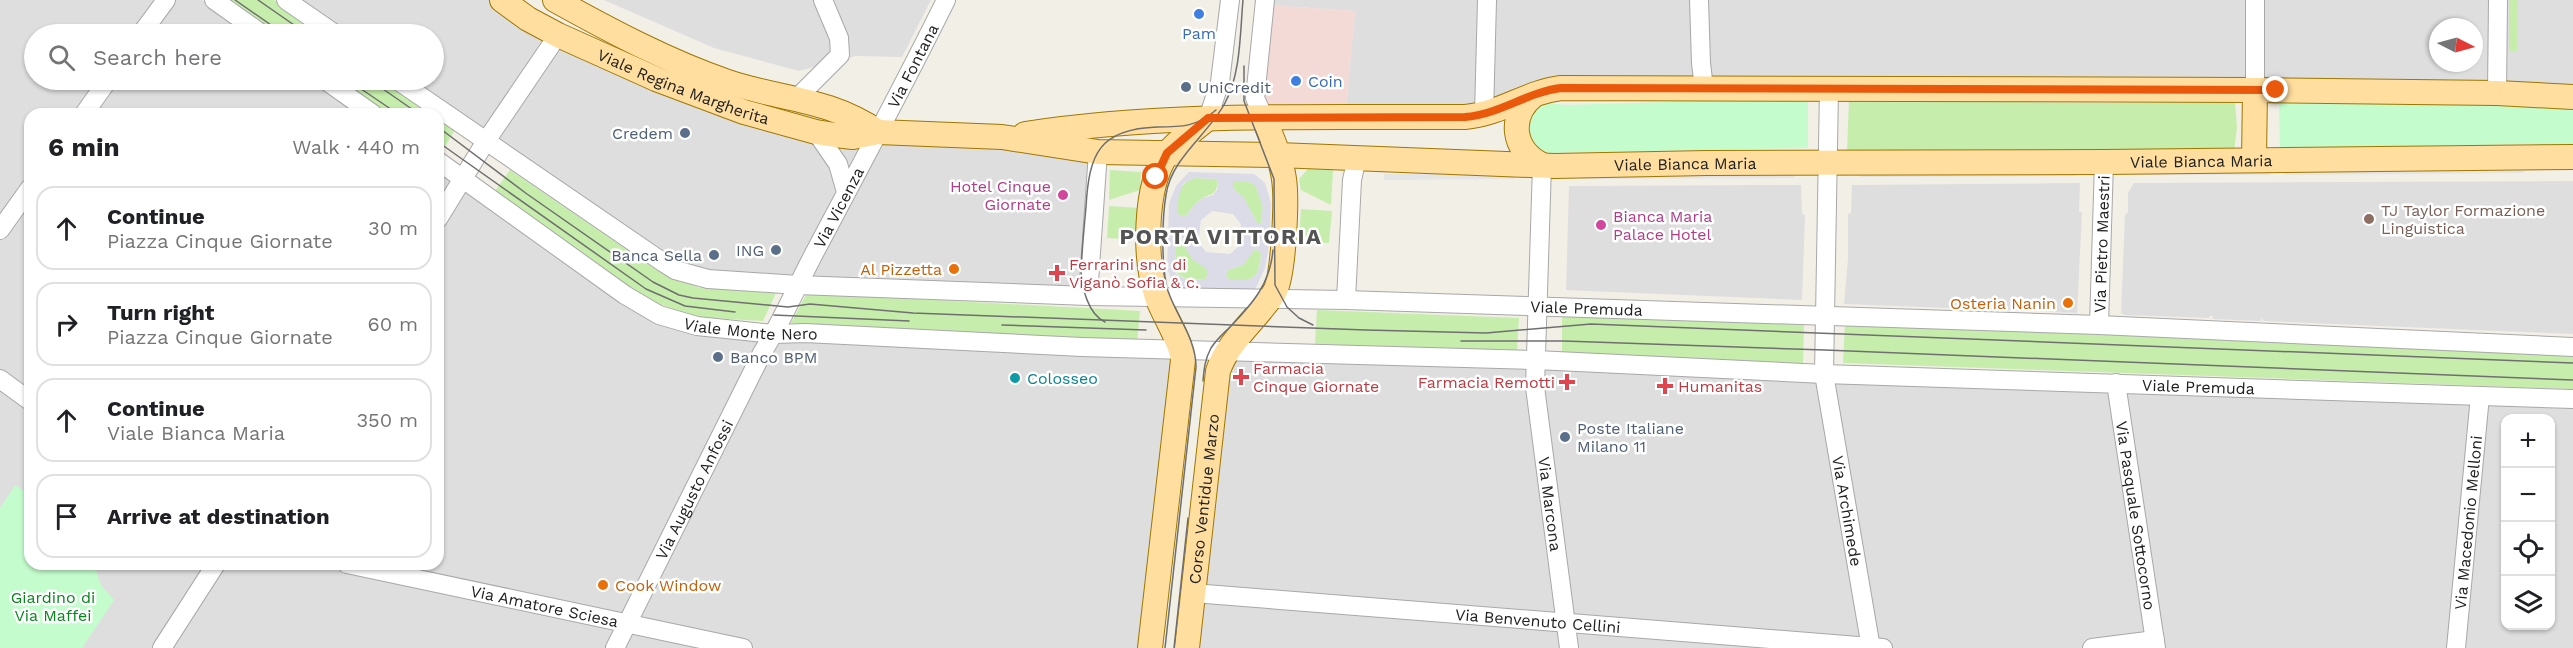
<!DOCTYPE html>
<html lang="en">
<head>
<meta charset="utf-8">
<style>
	body { margin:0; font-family:"Work Sans",sans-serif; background:#f6f6f6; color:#202124 }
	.controls { position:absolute; right:18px; bottom:18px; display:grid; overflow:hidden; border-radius:12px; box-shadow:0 2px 4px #0004 }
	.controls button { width:54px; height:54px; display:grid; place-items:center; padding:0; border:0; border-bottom:2px solid #e0e0e0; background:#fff; color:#202124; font:30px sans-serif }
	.compass { position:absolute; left:2429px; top:18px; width:54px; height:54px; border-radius:50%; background:#fff; box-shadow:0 2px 4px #0004; rotate:96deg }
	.stop { position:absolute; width:18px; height:18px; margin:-14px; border:4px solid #ea580c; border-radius:50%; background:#fff }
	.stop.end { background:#ea580c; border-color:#fff; box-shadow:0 2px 6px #0008 }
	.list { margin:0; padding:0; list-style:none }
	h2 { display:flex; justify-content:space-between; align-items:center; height:78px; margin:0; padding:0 24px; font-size:26px }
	h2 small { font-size:20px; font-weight:400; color:#757577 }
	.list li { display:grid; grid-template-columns:39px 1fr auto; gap:18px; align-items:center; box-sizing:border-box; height:84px; margin:0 12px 12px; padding:0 12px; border:2px solid #e0e0e0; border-radius:18px }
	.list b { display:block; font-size:22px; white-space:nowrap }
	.list p { margin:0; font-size:20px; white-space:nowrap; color:#757577 }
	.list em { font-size:20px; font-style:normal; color:#757577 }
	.icon { flex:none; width:33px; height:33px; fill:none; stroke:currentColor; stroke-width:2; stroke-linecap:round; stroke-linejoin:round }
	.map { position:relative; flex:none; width:2573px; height:648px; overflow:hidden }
	.search { position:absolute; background:#fff; box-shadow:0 2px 4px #0004; left:24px; top:24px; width:420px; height:66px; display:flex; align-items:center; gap:15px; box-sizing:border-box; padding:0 21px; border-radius:33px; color:#757577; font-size:22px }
	.panel { position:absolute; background:#fff; box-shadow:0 2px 4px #0004; left:24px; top:108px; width:420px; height:462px; border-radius:18px }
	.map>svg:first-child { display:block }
	.residential { fill:#dfdede; fill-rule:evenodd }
	.commercial { fill:#f3dad6 }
	.grass { fill:#c6edac }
	.park { fill:#c4fccd }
	.parking { fill:#e5e5e5 }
	.plaza { fill:#dcdbe8; fill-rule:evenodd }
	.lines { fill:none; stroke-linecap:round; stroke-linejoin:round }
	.minor-casing { stroke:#a8a8a8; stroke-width:20 }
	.major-casing { stroke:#9e7700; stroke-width:26 }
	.minor { stroke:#fff; stroke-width:18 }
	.major { stroke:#ffde9f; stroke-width:24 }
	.tram { stroke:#6f6f6f; stroke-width:1.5 }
	.route { stroke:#ea580c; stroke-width:8 }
	.shop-dot { fill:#3f7fe0; stroke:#fff; stroke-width:2 }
	.service-dot { fill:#5c6f8a; stroke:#fff; stroke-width:2 }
	.hotel-dot { fill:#d1479c; stroke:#fff; stroke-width:2 }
	.education-dot { fill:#8d6e63; stroke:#fff; stroke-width:2 }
	.food-dot { fill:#e8710a; stroke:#fff; stroke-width:2 }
	.health-dot { fill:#e0444e; stroke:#fff; stroke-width:2 }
	.culture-dot { fill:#0f9aa8; stroke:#fff; stroke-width:2 }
	.labels { text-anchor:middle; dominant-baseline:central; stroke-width:5; stroke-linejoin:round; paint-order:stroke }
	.shop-label { font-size:16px; fill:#366cbe; stroke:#fff }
	.street-label { font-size:16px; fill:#212121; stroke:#fff }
	.service-label { font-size:16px; fill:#4e5e75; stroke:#fff; text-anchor:start }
	.hotel-label { font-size:16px; fill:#b23c85; stroke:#fff; text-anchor:end }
	.education-label { font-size:16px; fill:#785e54; stroke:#fff; text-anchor:start }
	.health-label { font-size:16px; fill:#be3a42; stroke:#fff; text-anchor:start }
	.food-label { font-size:16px; fill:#c56008; stroke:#fff; text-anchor:end }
	.culture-label { font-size:16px; fill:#0d838f; stroke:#fff; text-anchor:start }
	.park-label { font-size:16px; fill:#07871c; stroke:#fff }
	.district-label { font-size:22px; font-weight:bold; letter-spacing:1.5px; fill:#545454; stroke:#fff }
</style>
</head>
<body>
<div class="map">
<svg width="2573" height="648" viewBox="0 0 2573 648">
	<rect width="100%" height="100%" fill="#f2efe7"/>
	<g class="residential">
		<polygon points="0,0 202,0 250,34 34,34 34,80 313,80 362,114 30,114 30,564 438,564 438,167 656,322 1179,354 1148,648 0,648"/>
		<polygon points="293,0 506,0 745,114 1095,154 1086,292 802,283 675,266 403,80 434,80 434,34 340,34"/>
		<polygon points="604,0 931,0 902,57 856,56 799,71 714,48"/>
		<polygon points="1266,0 1485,0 1482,114 1345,118 1355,11 1265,5"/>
		<path d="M1488 0H2496L2495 90 1570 86 1486 112ZM2438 27H2474V63H2438Z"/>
		<polygon points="2505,0 2573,0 2573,92 2504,87"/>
		<polygon points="2573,181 2573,334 2264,321 2261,318 2261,321 2213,319 2213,316 2210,316 2209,318 2124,315 2121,313 2125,215 2128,212 2128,193 2134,183"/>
		<polygon points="2080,183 2079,212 2082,212 2077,313 1844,304 1848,259 1848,214 1851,213 1852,185"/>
		<polygon points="1801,185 1802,214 1805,215 1802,300 1566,290 1569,186"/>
		<path d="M1229 355 2573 401V648H1190ZM2506 418H2550V626H2506Z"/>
	</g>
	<polygon class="commercial" points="1265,5 1355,11 1345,118 1266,120 1257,79"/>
	<g class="grass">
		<polygon points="226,0 274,0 322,34 275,34"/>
		<polygon points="2509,0 2518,0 2517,51 2509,51"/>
		<polygon points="338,80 385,80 433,114 386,114"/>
		<polygon points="1849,100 2105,103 2235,102 2237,127 2234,152 1847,151"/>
		<polygon points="438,117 455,130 441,153 438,151"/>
		<polygon points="1308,169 1333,170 1331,205 1301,190 1299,179"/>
		<polygon points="510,170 664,275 700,288 776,293 763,321 695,317 651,301 495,191"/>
		<polygon points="1110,170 1141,172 1140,190 1109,200"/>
		<path d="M1195 178 1218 179C1216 198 1213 191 1200 200 1194 204 1191 209 1187 215L1181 216 1177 213C1177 197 1178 183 1195 178Z"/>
		<path d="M1233 181C1238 181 1244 180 1249 182 1264 186 1264 211 1261 223H1257L1244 198 1233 188Z"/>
		<polygon points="1109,206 1140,208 1138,240 1107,238"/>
		<polygon points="1301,209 1332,211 1329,243 1299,241"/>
		<polygon points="1180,241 1208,270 1206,279 1188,280 1176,273 1175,245"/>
		<path d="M1255 249 1261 253C1260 277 1254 283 1229 280L1226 275 1228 270 1243 265Z"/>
		<polygon points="807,293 1140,311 1137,343 791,323"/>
		<polygon points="1317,310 1519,318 1517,352 1315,344"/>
		<polygon points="1562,313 1804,323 1803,365 1562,354"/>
		<polygon points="1845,323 2573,355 2573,389 1843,363"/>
	</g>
	<g class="park">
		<path d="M1808 98V148L1550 153C1523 149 1526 125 1537 107L1548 103 1566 105Z"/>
		<polygon points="2279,104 2534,104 2573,107 2573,147 2541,147 2533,144 2280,149"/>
		<polygon points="15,485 30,495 30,564 94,564 101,585 114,600 82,648 0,648 0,508"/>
	</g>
	<g class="parking">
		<polygon points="2527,167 2523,173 2285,175 2282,169"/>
		<polygon points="2132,169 2272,169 2269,175 2132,175"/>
		<polygon points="1797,171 1794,178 1580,179 1576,173"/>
		<polygon points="2077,171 2077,176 1862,177 1858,172"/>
		<polygon points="1514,173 1514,179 1384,180 1384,174"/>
	</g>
	<path class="plaza" d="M1189 172 1254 174 1265 183 1271 203 1270 240 1265 268 1254 292 1176 290 1173 285 1167 267 1169 204 1176 186ZM1195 178 1218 179 1217 190 1213 195 1203 198 1194 205 1187 215 1181 216 1177 213 1179 194 1184 183ZM1233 181 1250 182 1256 187 1263 207 1261 223H1257L1244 198 1233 188ZM1212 211 1233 214 1241 224 1239 246 1230 254 1206 252 1198 242 1201 220ZM1180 241 1183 243 1192 259 1208 270 1206 279 1188 280 1176 274 1175 245ZM1255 249 1261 253 1260 266 1256 275 1248 280H1229L1226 275 1228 270 1243 265Z"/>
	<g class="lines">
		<defs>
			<g id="minor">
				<polyline points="214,0 262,34"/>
				<polyline points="286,0 335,34"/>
				<polyline points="1699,0 1701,63 1704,88"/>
				<polyline points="141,34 166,0"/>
				<polyline points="325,80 373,114"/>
				<path id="s1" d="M397 80 664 263 675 270 708 279 798 285 1088 296 1346 300 2099 325 2573 347"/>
				<path id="s2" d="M1829 89 1824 374 1871 648"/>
				<polyline points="2255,90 2255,0"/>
				<polyline points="2497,93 2498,0"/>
				<polyline points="797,98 840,55 839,38 823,0"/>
				<polyline points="84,114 108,80"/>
				<polyline points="1484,115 1487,0"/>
				<polyline points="1208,118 1220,82 1230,0"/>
				<polyline points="1264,118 1255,98 1265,0"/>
				<polyline points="816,132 838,164 846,192"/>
				<path id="s3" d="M438 161 625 295 659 315 697 326 774 334 805 333 1082 347 1536 360 1824 374 2573 399"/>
				<path id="s4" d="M1542 165 1535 387 1569 648"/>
				<polyline points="438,219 486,141 558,35"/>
				<polyline points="0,230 30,188"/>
				<polyline points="1088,296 1098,152"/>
				<polyline points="1346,300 1352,180 1357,158"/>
				<path id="s5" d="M2099 325 2104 162"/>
				<polyline points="0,379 30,401"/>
				<path id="s6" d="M2116 383 2156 648"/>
				<path id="s7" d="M347 564 743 648"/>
				<path id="s8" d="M1193 593 1883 648"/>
				<polyline points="162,648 216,564"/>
				<path id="s9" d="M615 648 762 353C783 320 798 283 817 248 861 165 905 83 946 0"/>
				<polyline points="2092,648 2155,640"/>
				<path id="s10" d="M2456 648 2480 396"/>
			</g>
			<g id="major">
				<path id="s11" d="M502 0 528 19 558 35 656 79 744 112 816 132 835 135 853 137 878 132 1002 137 1098 152 1278 155 1554 166 1707 163 2104 162 2573 157"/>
				<path d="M555 0C609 30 669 62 728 82 782 100 828 98 878 132"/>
				<path d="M1534 95C1508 116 1512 150 1542 165"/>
				<path d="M1025 134C1171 112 1318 118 1465 117 1501 114 1527 92 1561 88L2255 90 2497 93 2573 97"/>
				<polyline points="2254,160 2255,90"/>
				<path d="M1150 648 1183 360C1182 343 1164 316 1157 297 1144 260 1144 187 1167 154 1177 140 1195 130 1208 118"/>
				<path id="s12" d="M1187 648 1218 371C1228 341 1257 319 1274 293 1284 277 1287 199 1284 179 1281 158 1272 138 1264 118"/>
			</g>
		</defs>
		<use href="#minor" class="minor-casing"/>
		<use href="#major" class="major-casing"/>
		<use href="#minor" class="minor"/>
		<use href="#major" class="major"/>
		<g class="tram">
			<polyline points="235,0 284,34"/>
			<polyline points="258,0 307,34"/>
			<polyline points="1244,66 1244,101 1274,179 1275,285 1287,307 1299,318 1313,325"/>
			<polyline points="348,80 398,114"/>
			<polyline points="370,80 419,114"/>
			<polyline points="438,127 527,194 653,282 679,295 693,298 788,307 810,304 913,313 1366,330 1486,333 1591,324 2573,363"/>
			<polyline points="438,142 646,289 685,306 735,312"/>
			<polyline points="774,315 909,321"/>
			<path d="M1105 322C1088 314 1082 288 1081 271 1082 250 1084 228 1086 207 1089 154 1099 129 1157 127 1181 127 1197 127 1216 110"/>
			<polyline points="1002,325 1146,330"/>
			<polyline points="1461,341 1564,341 1825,350 2573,380"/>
			<path d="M1203 381C1204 369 1205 359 1211 348 1216 340 1223 334 1230 327 1253 303 1270 284 1273 250"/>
			<path d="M1165 648 1196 367C1196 339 1177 317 1168 291 1161 269 1162 218 1166 195 1171 158 1208 135 1225 103 1241 73 1240 33 1243 0"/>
			<polyline points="1174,648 1188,518"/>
		</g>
	</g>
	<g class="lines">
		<path class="route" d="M1156 177 1167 153 1208 118 1465 117C1501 114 1527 92 1561 88L2276 90"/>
	</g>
	<g class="shop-dot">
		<circle cx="1199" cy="14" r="6"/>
		<circle cx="1296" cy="81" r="6"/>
	</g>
	<g class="service-dot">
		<circle cx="1186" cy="87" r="6"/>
		<circle cx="685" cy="133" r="6"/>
		<circle cx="776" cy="250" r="6"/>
		<circle cx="714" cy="255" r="6"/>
		<circle cx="718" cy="357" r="6"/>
		<circle cx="1565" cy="437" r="6"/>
	</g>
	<g class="hotel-dot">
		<circle cx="1063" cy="195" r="6"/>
		<circle cx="1601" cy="225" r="6"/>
	</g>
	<circle class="education-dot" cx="2369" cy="219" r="6"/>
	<g class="food-dot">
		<circle cx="954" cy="269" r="6"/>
		<circle cx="2068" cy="303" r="6"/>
		<circle cx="603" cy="585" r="6"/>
	</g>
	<g class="health-dot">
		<path d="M1054 264h6v6h6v6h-6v6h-6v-6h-6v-6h6z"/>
		<path d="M1238 368h6v6h6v6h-6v6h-6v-6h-6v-6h6z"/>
		<path d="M1564 373h6v6h6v6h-6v6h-6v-6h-6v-6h6z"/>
		<path d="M1662 377h6v6h6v6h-6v6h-6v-6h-6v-6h6z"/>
	</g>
	<circle class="culture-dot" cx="1015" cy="378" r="6"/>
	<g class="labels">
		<g class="shop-label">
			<text x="1199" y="33">Pam</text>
			<text x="1308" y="81" text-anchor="start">Coin</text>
		</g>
		<g class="street-label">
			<text stroke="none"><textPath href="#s9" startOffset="654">Via Fontana</textPath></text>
			<text stroke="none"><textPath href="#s11" startOffset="202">Viale Regina Margherita</textPath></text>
			<text stroke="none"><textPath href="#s11" startOffset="1730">Viale Bianca Maria</textPath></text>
			<text stroke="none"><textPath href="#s11" startOffset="1214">Viale Bianca Maria</textPath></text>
			<text stroke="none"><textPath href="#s9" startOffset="494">Via Vicenza</textPath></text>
			<text stroke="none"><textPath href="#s5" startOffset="81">Via Pietro Maestri</textPath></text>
			<text stroke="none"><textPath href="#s1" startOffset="1250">Viale Premuda</textPath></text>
			<text stroke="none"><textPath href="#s3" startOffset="363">Viale Monte Nero</textPath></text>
			<text stroke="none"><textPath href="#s3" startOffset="1812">Viale Premuda</textPath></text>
			<text stroke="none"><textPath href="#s9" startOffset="177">Via Augusto Anfossi</textPath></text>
			<text stroke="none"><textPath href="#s12" startOffset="150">Corso Ventidue Marzo</textPath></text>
			<text stroke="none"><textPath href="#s4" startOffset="340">Via Marcona</textPath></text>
			<text stroke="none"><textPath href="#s2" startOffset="424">Via Archimede</textPath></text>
			<text stroke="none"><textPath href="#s6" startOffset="134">Via Pasquale Sottocorno</textPath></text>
			<text stroke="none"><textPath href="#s10" startOffset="126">Via Macedonio Melloni</textPath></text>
			<text stroke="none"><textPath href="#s7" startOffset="202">Via Amatore Sciesa</textPath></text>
			<text stroke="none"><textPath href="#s8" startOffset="346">Via Benvenuto Cellini</textPath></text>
		</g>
		<g class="service-label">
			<text x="1198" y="87">UniCredit</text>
			<text x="673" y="133" text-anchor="end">Credem</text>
			<text x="764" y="250" text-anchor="end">ING</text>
			<text x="702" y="255" text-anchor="end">Banca Sella</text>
			<text x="730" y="357">Banco BPM</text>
			<text x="1577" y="428">Poste Italiane<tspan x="1577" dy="18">Milano 11</tspan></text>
		</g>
		<g class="hotel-label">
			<text x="1051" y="186">Hotel Cinque<tspan x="1051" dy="18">Giornate</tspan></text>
			<text x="1613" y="216" text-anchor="start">Bianca Maria<tspan x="1613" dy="18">Palace Hotel</tspan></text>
		</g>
		<g class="education-label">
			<text x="2381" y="210">TJ Taylor Formazione<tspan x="2381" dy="18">Linguistica</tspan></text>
		</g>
		<g class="health-label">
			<text x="1069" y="264">Ferrarini snc di<tspan x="1069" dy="18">Viganò Sofia &amp; c.</tspan></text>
			<text x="1253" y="368">Farmacia<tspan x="1253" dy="18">Cinque Giornate</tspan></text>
			<text x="1555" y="382" text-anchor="end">Farmacia Remotti</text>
			<text x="1678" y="386">Humanitas</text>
		</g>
		<g class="food-label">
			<text x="942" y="269">Al Pizzetta</text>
			<text x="2056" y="303">Osteria Nanin</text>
			<text x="615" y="585" text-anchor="start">Cook Window</text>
		</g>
		<g class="culture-label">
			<text x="1027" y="378">Colosseo</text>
		</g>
		<g class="park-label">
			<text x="53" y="597">Giardino di<tspan x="53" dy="18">Via Maffei</tspan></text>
		</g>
		<g class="district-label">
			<text x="1221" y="236">PORTA VITTORIA</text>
		</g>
	</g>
</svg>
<div class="controls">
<button>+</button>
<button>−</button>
<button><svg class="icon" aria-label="locate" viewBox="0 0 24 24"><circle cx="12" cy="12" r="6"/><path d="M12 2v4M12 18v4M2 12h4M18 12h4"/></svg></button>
<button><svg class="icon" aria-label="layers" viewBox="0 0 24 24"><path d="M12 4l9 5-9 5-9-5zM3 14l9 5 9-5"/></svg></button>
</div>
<svg class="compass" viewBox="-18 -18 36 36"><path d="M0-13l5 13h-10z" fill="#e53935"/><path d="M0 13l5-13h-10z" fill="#757577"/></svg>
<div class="stop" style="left:1156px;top:177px"></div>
<div class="stop end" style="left:2276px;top:90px"></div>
<div class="search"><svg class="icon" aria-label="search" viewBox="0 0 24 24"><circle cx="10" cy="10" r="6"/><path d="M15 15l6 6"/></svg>Search here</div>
<section class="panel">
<h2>6 min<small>Walk · 440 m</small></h2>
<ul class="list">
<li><svg class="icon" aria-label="ahead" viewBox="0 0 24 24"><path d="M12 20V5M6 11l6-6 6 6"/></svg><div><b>Continue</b><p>Piazza Cinque Giornate</p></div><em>30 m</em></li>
<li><svg class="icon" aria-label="right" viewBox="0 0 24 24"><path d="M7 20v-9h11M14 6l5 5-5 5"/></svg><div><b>Turn right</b><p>Piazza Cinque Giornate</p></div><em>60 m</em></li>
<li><svg class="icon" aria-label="ahead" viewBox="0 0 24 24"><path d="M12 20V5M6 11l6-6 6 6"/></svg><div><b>Continue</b><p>Viale Bianca Maria</p></div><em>350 m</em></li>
<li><svg class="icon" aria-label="arrive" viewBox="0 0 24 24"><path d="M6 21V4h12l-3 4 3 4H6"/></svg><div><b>Arrive at destination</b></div></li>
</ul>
</section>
</div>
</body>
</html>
